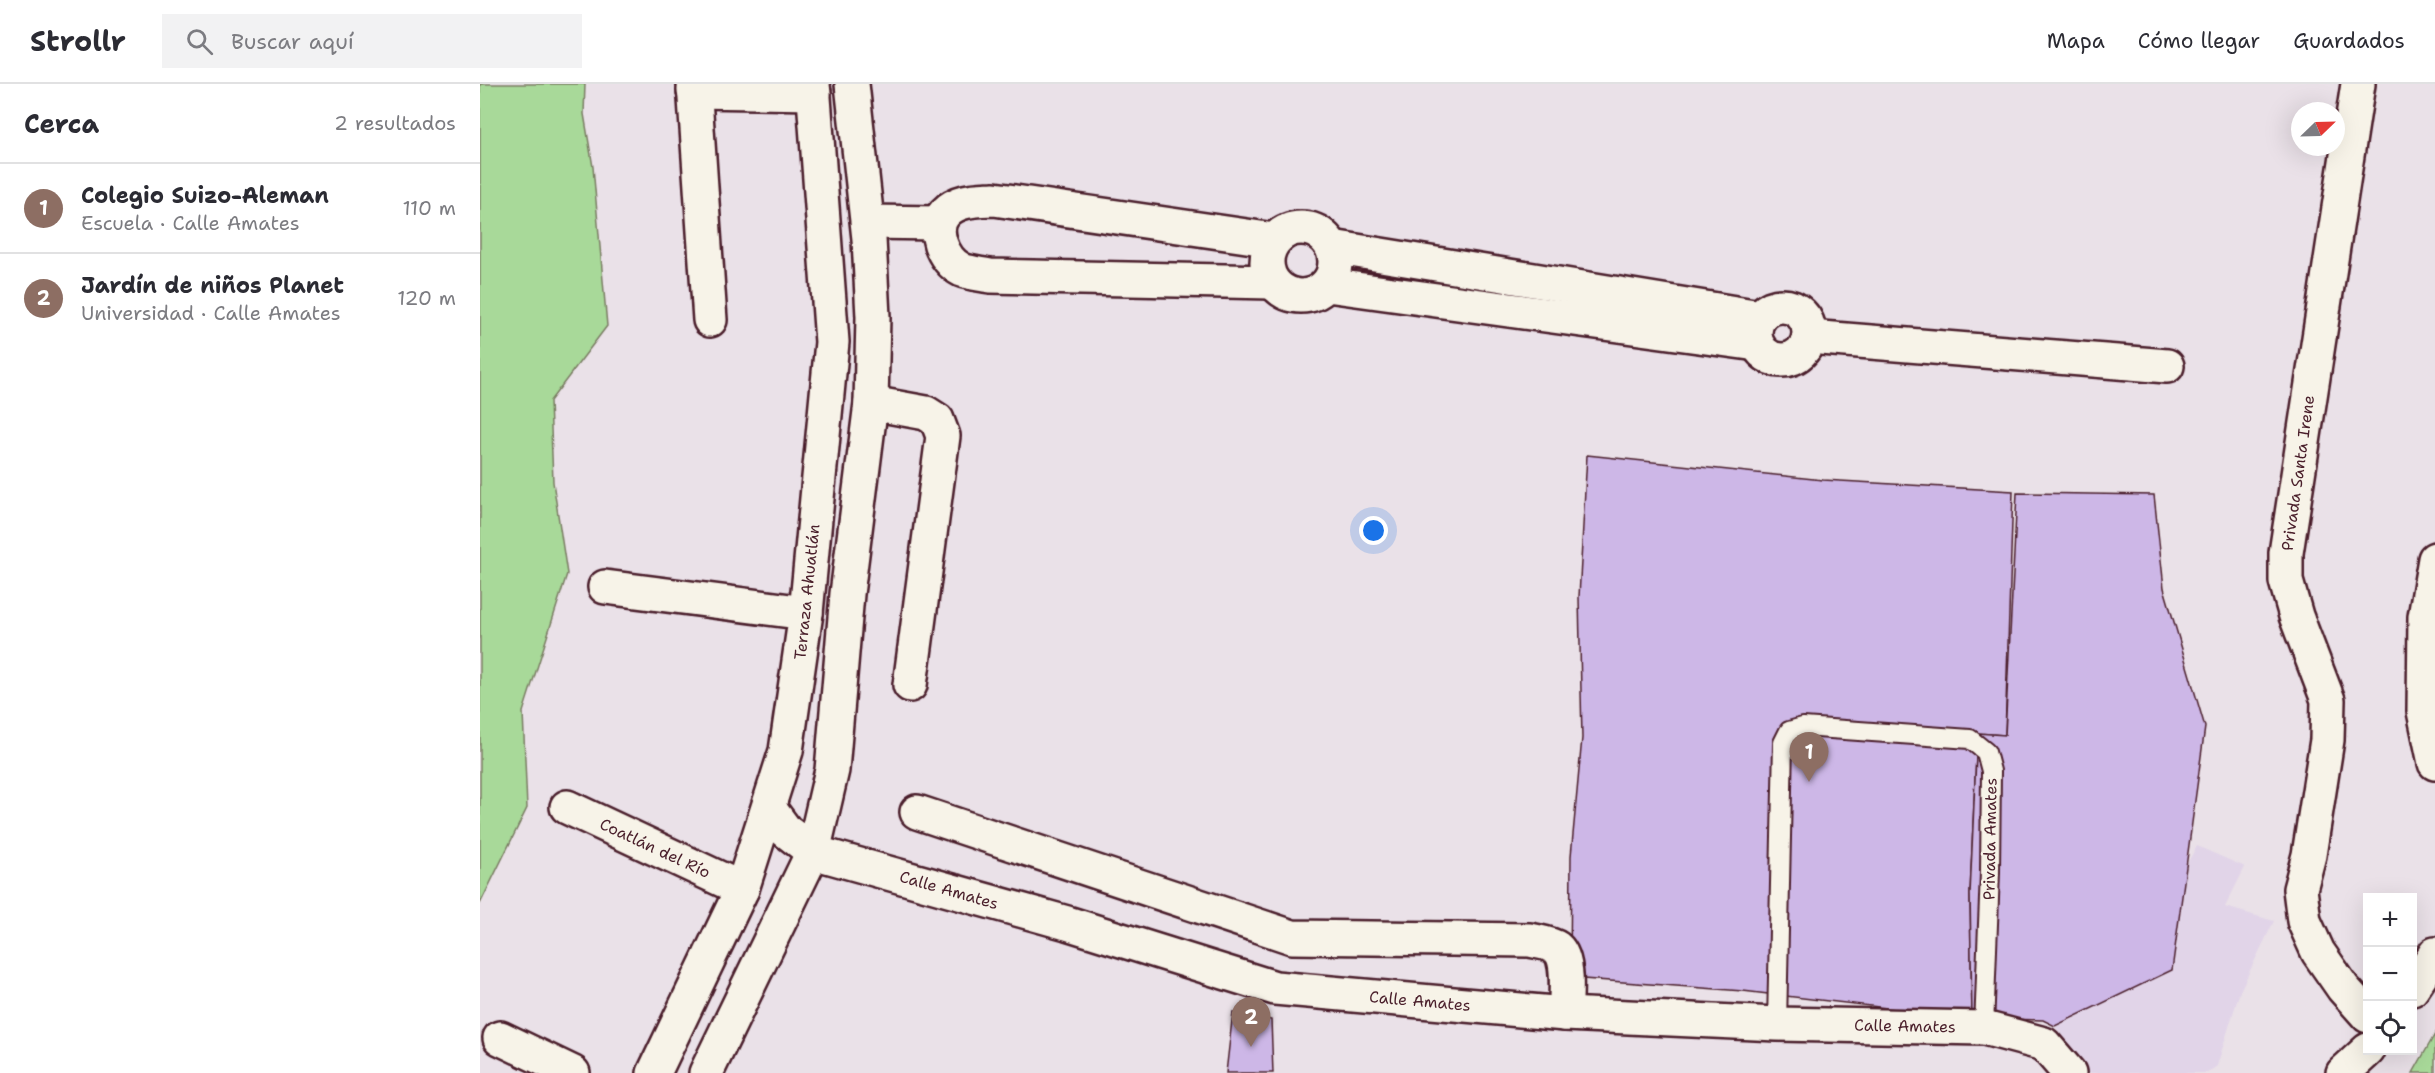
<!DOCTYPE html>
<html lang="es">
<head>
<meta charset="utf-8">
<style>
	body { margin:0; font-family:"Shantell Sans",sans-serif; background:#f2f2f3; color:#2b2b33 }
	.controls { position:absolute; right:18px; bottom:18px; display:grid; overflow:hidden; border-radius:0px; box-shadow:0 6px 24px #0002 }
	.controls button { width:54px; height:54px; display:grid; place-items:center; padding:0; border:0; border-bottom:2px solid #e1e1e2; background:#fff; color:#2b2b33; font:30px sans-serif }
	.compass { position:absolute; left:1811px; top:18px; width:54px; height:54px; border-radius:50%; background:#fff; box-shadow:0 6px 24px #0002; rotate:67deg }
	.you { position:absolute; left:894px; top:447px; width:21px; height:21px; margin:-15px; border:4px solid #fff; border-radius:50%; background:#1a73e8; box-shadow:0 0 0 9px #1a73e833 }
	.badge { display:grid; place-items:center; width:39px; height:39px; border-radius:50%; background:#c8321e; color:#fff; font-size:20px; font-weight:700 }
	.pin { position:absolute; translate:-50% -50px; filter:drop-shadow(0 2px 3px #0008) }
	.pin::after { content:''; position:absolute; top:32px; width:21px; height:18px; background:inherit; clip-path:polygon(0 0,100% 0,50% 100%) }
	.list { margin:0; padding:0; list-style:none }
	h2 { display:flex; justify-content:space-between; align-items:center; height:78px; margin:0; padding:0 24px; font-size:26px }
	h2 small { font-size:20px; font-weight:400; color:#7c7c81 }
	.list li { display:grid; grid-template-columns:39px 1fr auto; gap:18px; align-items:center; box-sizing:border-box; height:90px; padding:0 24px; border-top:2px solid #e1e1e2 }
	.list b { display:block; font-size:22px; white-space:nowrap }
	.list p { margin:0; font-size:20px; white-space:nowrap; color:#7c7c81 }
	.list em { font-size:20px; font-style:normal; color:#7c7c81 }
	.icon { flex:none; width:33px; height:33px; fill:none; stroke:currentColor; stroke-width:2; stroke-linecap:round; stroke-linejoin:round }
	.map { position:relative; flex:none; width:1955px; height:989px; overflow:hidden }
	header { display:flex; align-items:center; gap:36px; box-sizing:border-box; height:84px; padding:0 30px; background:#fff; border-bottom:2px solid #e1e1e2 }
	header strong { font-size:28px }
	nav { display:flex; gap:33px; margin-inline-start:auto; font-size:21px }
	.search { width:420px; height:54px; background:#f2f2f3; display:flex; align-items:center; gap:15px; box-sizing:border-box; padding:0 21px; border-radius:0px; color:#7c7c81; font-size:22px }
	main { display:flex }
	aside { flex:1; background:#fff }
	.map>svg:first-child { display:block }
	.built { fill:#e1d4e8 }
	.green { fill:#a8d999; stroke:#797c62; stroke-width:1.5 }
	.building { fill:#cdb7e7; stroke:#4a1f2b; stroke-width:1.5 }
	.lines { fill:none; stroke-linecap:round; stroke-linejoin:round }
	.service-casing { stroke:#4a1f2b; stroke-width:22 }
	.minor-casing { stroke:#4a1f2b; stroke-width:38 }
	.tertiary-casing { stroke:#4a1f2b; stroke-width:38 }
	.service { stroke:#f7f3e8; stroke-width:18 }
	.minor { stroke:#f7f3e8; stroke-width:33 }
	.tertiary { stroke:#f7f3e8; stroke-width:33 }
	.labels { text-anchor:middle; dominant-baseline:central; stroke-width:4.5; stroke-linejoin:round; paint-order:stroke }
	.street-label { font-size:16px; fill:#4a1f2b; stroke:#f7f3e8 }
</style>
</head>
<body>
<header>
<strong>Strollr</strong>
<div class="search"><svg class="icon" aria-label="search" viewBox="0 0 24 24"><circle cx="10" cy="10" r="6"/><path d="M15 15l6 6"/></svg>Buscar aquí</div>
<nav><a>Mapa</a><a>Cómo llegar</a><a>Guardados</a></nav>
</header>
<main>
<aside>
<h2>Cerca<small>2 resultados</small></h2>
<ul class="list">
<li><span class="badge" style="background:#8d6e63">1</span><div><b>Colegio Suizo-Aleman</b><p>Escuela · Calle Amates</p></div><em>110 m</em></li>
<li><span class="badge" style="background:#8d6e63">2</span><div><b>Jardín de niños Planet</b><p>Universidad · Calle Amates</p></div><em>120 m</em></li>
</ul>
</aside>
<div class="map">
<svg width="1955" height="989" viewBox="0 0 1955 989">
	<rect width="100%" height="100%" fill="#eae1e8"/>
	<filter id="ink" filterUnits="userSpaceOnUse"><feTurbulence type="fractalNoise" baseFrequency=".0167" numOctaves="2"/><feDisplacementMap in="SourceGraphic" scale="12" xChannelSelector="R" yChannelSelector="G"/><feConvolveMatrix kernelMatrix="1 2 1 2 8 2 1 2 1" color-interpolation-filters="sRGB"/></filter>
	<g filter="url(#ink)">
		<polygon class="built" points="1717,762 1765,783 1745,823 1794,837 1760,907 1737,982 1727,989 1607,989 1575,942 1692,886 1706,781"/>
		<g class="green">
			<polygon points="0,0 105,0 104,30 113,83 127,242 70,317 73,398 87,490 43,628 47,724 0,820"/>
			<polygon points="1955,950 1955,989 1933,989"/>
		</g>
		<g class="building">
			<polygon points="1107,371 1343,396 1533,407 1525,651 1497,649 1490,810 1492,934 1263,907 1090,894 1091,772 1102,654 1099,513"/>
			<polygon points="1537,409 1674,411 1684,504 1725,643 1692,886 1575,942 1563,936 1492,934 1490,810 1497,649 1525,651"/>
			<polygon points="753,928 791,936 793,989 746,989"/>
		</g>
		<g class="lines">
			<defs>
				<polyline id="service" points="1297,940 1303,659 1309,647 1323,643 1490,655 1506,668 1511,687 1510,788 1504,944"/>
				<g id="minor">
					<polyline points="214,0 230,236"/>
					<polyline points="1878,0 1806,469 1806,497 1816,532 1848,616 1847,656 1829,771 1820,805 1824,837 1838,868 1863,904 1888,932"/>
					<polyline points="214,7 334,9"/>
					<polyline points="388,138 459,139"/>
					<circle cx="821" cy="178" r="34"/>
					<polyline points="852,163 1280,233"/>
					<path d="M792 198 510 192C501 190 489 189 482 186 463 177 450 145 465 129 478 115 498 116 514 115L794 156"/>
					<polyline points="847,201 1277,260"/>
					<circle cx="1302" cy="249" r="27"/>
					<polyline points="1329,253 1687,282"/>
					<polyline points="391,319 446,329 457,336 463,352 430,601"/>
					<polyline points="1955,475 1945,533 1944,627 1955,679"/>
					<polyline points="125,503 326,529"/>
					<polyline points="87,723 262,805"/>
					<path d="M437 728 812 853 1050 856C1058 858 1070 859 1077 864 1090 875 1086 914 1085 930"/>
					<polyline points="1932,905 1955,870"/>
					<polyline points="20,954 93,989"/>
					<polyline points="1863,989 1888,966"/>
				</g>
				<g id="tertiary">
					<polyline points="289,724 306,747 333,768 587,839 795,904 1085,930 1297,940 1504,944 1564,960 1589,989"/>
					<polyline points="174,989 262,805 306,667 326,529 352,258 333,0"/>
					<polyline points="226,989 333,768 352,686 367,510 391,319 393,233 389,155 372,0"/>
				</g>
			</defs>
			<use href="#service" class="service-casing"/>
			<use href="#minor" class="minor-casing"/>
			<use href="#tertiary" class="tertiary-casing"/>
			<use href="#service" class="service"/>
			<use href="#minor" class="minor"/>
			<use href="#tertiary" class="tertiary"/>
		</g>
	</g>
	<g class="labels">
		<g class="street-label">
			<text transform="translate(1818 389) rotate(-82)">Privada Santa Irene</text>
			<text transform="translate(327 508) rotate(-84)">Terraza Ahuatlán</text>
			<text transform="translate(1510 755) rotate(-89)">Privada Amates</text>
			<text transform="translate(175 764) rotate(25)">Coatlán del Río</text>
			<text transform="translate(469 806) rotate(16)">Calle Amates</text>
			<text transform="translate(940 917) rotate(5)">Calle Amates</text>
			<text transform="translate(1425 942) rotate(1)">Calle Amates</text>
		</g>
	</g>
</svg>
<div class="controls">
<button>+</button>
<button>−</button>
<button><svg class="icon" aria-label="locate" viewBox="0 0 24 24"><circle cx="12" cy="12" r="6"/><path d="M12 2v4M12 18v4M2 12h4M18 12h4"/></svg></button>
</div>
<svg class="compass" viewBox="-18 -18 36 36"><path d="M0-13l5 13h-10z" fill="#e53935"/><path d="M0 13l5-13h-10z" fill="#7c7c81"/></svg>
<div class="you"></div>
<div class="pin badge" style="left:1329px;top:698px;background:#8d6e63">1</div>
<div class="pin badge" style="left:771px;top:963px;background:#8d6e63">2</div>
</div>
</main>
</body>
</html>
